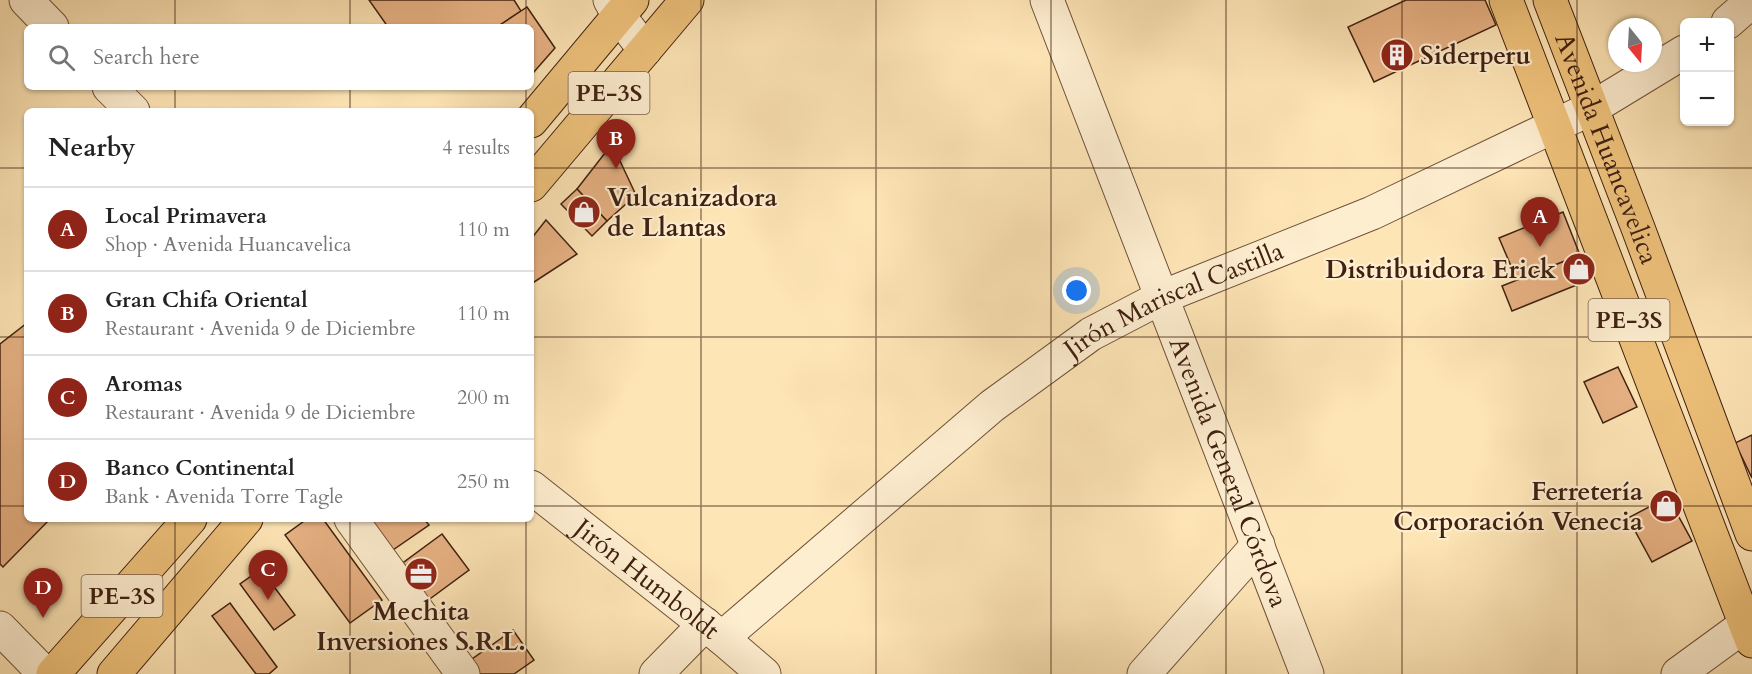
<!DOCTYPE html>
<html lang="en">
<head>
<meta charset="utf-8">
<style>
	body { margin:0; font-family:Cardo,serif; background:#f2f2f2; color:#222 }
	.controls { position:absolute; right:18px; top:18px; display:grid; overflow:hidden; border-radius:9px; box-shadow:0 2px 4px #0004 }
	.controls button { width:54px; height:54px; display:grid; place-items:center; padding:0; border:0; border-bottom:2px solid #e0e0e0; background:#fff; color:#222; font:30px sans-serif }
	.compass { position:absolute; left:1608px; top:18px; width:54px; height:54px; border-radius:50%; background:#fff; box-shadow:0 2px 4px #0004; rotate:162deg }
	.you { position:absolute; left:1077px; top:291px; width:21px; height:21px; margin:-15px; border:4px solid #fff; border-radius:50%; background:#1a73e8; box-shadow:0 0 0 9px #1a73e833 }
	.badge { display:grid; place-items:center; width:39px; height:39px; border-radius:50%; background:#8f2418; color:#fff; font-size:20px; font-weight:700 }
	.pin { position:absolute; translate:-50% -50px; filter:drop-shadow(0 2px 3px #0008) }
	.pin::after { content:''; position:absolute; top:32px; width:21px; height:18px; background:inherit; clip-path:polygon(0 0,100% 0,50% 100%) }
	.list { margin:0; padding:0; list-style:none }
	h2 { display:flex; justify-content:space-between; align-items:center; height:78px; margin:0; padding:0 24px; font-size:26px }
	h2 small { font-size:20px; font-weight:400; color:#767676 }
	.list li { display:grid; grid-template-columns:39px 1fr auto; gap:18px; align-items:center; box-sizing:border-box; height:84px; padding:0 24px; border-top:2px solid #e0e0e0 }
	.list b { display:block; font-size:22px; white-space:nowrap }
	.list p { margin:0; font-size:20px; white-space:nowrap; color:#767676 }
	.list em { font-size:20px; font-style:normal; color:#767676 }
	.icon { flex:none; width:33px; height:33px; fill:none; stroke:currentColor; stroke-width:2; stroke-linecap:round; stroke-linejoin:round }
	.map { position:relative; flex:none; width:1752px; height:674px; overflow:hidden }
	.search { position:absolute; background:#fff; box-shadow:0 2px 4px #0004; left:24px; top:24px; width:510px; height:66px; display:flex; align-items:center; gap:15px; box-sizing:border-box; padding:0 21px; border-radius:9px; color:#767676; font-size:22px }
	.panel { position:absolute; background:#fff; box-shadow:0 2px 4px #0004; left:24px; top:108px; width:510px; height:414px; border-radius:9px }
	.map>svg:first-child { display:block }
	.building { fill:#e8b284; stroke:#3f2011; stroke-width:1.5 }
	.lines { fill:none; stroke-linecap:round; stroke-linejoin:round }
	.minor-casing { stroke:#6f513a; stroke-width:35 }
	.major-casing { stroke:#3f2011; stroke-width:35 }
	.highway-casing { stroke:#3f2011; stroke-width:35 }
	.minor { stroke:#feeed0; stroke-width:33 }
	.major { stroke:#efc27b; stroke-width:33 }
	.highway { stroke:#efc27b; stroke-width:33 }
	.grid { fill:none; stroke:#3f2011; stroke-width:1.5; stroke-opacity:0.55 }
	.labels { text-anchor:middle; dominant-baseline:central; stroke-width:4.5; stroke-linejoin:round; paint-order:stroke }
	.shield { fill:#feeed0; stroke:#785e4a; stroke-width:1.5 }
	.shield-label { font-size:24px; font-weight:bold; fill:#3f2011 }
	.poi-label { font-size:26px; font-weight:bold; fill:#3f2011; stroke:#feeed0; text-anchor:start }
	.street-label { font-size:26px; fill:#3f2011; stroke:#feeed0 }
</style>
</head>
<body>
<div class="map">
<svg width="1752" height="674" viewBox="0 0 1752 674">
	<rect width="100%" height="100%" fill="#fee5b6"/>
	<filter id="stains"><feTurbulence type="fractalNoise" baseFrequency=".00333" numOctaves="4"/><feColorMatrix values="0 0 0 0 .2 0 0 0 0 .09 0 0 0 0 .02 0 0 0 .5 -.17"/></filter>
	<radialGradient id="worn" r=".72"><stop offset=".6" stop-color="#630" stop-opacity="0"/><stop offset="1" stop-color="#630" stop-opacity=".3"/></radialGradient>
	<g class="building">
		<polygon points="369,0 514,0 521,11 497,27 388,27"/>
		<polygon points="1406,0 1485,0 1496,25 1374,82 1348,27"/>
		<polygon points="527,7 555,48 533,73 531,70 531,27 501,27 500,25"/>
		<polygon points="612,144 636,195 607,221 577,189"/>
		<polygon points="577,189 607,221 592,236 561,204"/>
		<polygon points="1563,212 1580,255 1517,280 1499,238"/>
		<polygon points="546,220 577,254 531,284 531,239"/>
		<polygon points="1580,255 1589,280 1512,311 1502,286"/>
		<polygon points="27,323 27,519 50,519 3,567 0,564 0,344"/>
		<polygon points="1618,367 1637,407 1603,423 1584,382"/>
		<polygon points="1752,435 1752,478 1735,443"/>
		<polygon points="1668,497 1692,541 1652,562 1628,518"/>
		<polygon points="307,519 323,519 382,600 350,623 285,535"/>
		<polygon points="368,519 424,519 429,525 390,552"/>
		<polygon points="442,534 469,570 427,601 400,565"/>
		<polygon points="261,569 295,615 274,630 240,584"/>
		<polygon points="230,603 277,667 269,674 256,674 212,616"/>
		<polygon points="513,630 534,660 514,674 473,674 465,664"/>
	</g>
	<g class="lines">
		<defs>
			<g id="minor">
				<polyline points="26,0 52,27"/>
				<polyline points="610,0 619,16 645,50"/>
				<path id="s1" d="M1047 0 1307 674"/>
				<polyline points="1728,22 1752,1"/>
				<polyline points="109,87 133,111"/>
				<path id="s2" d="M531 487 722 638 764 674"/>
				<polyline points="351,519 463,674"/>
				<polyline points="0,628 45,674"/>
				<path id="s3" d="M722 638 992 406 1091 334 1162 297 1372 213 1592 108 1684 52"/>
				<polyline points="656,674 705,624"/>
				<polyline points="1144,674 1258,545"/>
				<polyline points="1678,674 1752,620"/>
			</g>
			<g id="major">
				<polyline points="531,121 632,0"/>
				<polyline points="531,185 687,0"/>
				<polyline points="53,674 190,519"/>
				<polyline points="114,674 246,519"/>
			</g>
			<g id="highway">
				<polyline points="1506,0 1752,641"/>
				<path id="s4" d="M1550 0 1638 228 1752 534"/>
			</g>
		</defs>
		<use href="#minor" class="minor-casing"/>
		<use href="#major" class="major-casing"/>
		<use href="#highway" class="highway-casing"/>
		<use href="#minor" class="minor"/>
		<use href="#major" class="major"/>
		<use href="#highway" class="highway"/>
	</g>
	<path class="grid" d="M175 0V27M350 0V27M526 0V27M701 0V674M876 0V674M1051 0V674M1226 0V674M1402 0V674M1577 0V674M175 87V111M350 87V111M526 87V111M0 168H27M531 168H1752M0 337H27M531 337H1752M0 506H27M531 506H1752M175 519V674M350 519V674M526 519V674"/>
	<defs>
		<symbol id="building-disc" viewBox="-11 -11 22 22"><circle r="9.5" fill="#8f2418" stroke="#feeed0"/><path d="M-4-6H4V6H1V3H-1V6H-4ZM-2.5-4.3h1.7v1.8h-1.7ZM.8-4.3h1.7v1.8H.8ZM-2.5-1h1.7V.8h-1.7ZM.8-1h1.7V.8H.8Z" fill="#fff"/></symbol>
		<symbol id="shop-disc" viewBox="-11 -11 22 22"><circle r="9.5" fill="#8f2418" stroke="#feeed0"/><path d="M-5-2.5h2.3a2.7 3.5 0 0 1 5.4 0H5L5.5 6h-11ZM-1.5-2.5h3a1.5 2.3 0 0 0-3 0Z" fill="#fff"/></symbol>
		<symbol id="office-disc" viewBox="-11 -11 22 22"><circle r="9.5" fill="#8f2418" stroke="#feeed0"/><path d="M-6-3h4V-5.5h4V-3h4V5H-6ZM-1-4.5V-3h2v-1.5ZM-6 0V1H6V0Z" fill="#fff"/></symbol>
	</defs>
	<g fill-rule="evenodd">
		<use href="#building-disc" x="1378" y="36" width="38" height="38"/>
		<use href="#shop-disc" x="565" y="193" width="38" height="38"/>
		<use href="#shop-disc" x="1560" y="250" width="38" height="38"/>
		<use href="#shop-disc" x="1647" y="487" width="38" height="38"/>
		<use href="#office-disc" x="402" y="555" width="38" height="38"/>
	</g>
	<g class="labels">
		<g class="shield">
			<rect x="568.5" y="72" width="81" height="42" rx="4.5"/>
			<rect x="1588.5" y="299" width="81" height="42" rx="4.5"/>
			<rect x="81.5" y="575" width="81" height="42" rx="4.5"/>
		</g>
		<g class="shield-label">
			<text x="609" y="93">PE-3S</text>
			<text x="1629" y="320">PE-3S</text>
			<text x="122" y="596">PE-3S</text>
		</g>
		<g class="poi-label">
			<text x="1420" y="55">Siderperu</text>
			<text x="607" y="197">Vulcanizadora<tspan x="607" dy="30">de Llantas</tspan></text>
			<text x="1556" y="269" text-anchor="end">Distribuidora Erick</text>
			<text x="1643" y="491" text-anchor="end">Ferretería<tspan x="1643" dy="30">Corporación Venecia</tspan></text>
			<text x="421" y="611" text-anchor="middle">Mechita<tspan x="421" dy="30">Inversiones S.R.L.</tspan></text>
		</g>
		<g class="street-label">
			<text stroke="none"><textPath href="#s4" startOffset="159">Avenida Huancavelica</textPath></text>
			<text stroke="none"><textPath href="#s3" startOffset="568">Jirón Mariscal Castilla</textPath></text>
			<text stroke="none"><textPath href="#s1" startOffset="506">Avenida General Córdova</textPath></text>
			<text stroke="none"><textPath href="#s2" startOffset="148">Jirón Humboldt</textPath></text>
		</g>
	</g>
	<rect width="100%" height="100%" filter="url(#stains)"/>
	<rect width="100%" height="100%" fill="url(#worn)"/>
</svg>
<div class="controls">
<button>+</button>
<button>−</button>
</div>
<svg class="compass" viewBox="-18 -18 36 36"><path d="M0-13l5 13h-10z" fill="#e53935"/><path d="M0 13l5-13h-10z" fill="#767676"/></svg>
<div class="you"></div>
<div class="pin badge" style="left:1540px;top:247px">A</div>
<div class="pin badge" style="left:616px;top:169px">B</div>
<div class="pin badge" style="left:268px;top:600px">C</div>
<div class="pin badge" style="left:43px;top:618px">D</div>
<div class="search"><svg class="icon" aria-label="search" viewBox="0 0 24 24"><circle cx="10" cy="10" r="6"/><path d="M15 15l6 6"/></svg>Search here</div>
<section class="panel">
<h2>Nearby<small>4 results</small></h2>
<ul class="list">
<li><span class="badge">A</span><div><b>Local Primavera</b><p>Shop · Avenida Huancavelica</p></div><em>110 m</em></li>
<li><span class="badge">B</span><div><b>Gran Chifa Oriental</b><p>Restaurant · Avenida 9 de Diciembre</p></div><em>110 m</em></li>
<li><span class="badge">C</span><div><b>Aromas</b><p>Restaurant · Avenida 9 de Diciembre</p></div><em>200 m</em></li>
<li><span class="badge">D</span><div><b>Banco Continental</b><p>Bank · Avenida Torre Tagle</p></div><em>250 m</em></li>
</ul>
</section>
</div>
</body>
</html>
